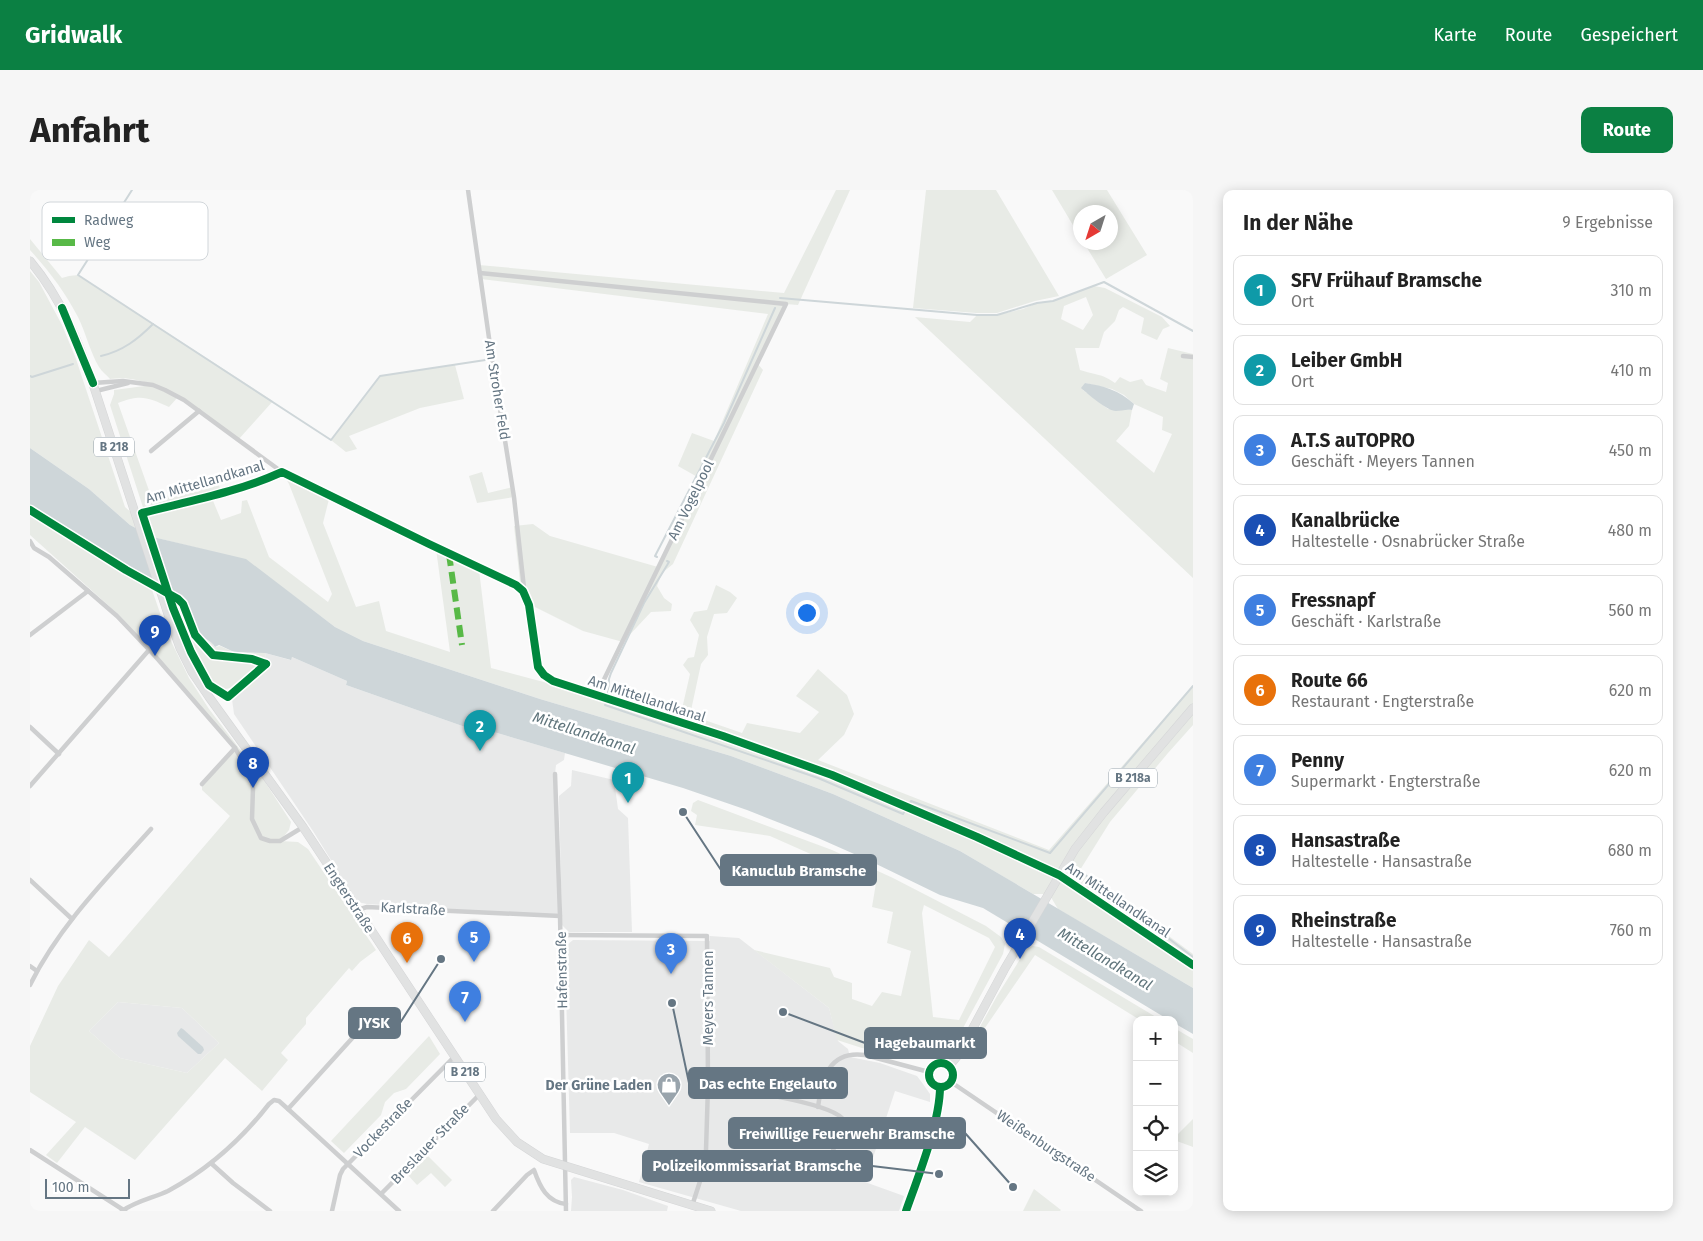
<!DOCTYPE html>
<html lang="de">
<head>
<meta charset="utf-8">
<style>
	body { margin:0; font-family:"Fira Sans",sans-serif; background:#f6f6f6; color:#222 }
	.controls { position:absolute; right:15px; bottom:15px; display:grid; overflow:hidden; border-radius:10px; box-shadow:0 2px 12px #0003 }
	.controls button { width:45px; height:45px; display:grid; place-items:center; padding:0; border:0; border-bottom:1px solid #e0e0e0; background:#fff; color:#222; font:25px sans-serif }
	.compass { position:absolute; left:1043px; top:15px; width:45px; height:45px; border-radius:50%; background:#fff; box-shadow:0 2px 12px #0003; rotate:219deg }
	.scale { position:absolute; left:15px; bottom:12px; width:85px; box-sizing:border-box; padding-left:5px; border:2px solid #657683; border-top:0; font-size:14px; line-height:18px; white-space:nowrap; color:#657683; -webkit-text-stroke:4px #fff; paint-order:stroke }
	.you { position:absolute; left:776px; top:422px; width:18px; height:18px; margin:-12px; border:4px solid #fff; border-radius:50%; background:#1a73e8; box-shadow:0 0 0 8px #1a73e833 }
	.badge { display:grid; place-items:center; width:32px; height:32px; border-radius:50%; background:#0b8043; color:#fff; font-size:16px; font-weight:700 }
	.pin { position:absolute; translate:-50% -41px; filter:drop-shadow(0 1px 2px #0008) }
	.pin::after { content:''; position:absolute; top:26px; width:18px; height:15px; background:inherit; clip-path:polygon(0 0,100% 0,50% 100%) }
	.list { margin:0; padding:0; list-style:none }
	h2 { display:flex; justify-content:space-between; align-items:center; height:65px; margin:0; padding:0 20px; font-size:21px }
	h2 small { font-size:16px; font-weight:400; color:#767676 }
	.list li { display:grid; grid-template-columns:32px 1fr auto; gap:15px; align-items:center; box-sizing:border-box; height:70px; margin:0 10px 10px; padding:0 10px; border:1px solid #e0e0e0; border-radius:10px }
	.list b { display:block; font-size:19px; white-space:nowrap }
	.list p { margin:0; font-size:16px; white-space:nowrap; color:#767676 }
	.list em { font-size:16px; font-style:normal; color:#767676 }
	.icon { flex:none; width:28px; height:28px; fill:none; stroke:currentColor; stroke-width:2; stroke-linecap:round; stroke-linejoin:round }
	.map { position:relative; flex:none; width:1163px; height:1021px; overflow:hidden; border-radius:10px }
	header { display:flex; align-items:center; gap:30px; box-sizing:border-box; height:70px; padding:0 25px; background:#0b8043; color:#fff }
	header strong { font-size:24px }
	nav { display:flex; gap:28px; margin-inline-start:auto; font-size:18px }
	.intro { display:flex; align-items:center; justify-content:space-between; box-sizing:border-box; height:120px; padding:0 30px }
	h1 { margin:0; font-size:35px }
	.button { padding:12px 22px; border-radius:10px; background:#0b8043; color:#fff; font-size:18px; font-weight:700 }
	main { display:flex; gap:30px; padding:0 30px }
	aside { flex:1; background:#fff; border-radius:10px; box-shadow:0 2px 12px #0003 }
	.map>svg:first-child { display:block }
	.built { fill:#e8e9e9 }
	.green { fill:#e8ebe6; fill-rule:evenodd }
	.water { fill:#ced6d9 }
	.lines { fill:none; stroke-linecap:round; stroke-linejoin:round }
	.stream { stroke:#ced6d9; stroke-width:2 }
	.primary-casing { stroke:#d5d6d7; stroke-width:9 }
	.street { stroke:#cecfd0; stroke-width:4.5 }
	.primary { stroke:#e1e2e2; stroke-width:8 }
	.quiet { stroke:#58b947; stroke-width:6; stroke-dasharray:12 6; stroke-linecap:butt }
	.cycleway-casing { stroke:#fff; stroke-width:11 }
	.cycleway { stroke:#00873e; stroke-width:8 }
	.labels { text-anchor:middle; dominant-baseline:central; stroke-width:5; stroke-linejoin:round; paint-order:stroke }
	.shield { fill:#fff; stroke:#939fa8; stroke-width:1 }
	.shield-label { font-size:12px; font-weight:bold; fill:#657683 }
	.street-label { font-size:14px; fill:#657683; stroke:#fff }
	.poi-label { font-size:14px; font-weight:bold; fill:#657683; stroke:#fff; text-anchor:end }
	.water-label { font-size:15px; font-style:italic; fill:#60757c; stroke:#fff }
	.key { fill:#fff; stroke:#d1d6da; stroke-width:1 }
	.key-label { font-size:14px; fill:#657683 }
	.leader { fill:none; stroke:#657683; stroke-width:2 }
	.callout-dot { fill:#657683; stroke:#fff; stroke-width:2 }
	.callout { fill:#657683; stroke:#657683; stroke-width:2 }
	.callout-label { font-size:15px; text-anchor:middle; font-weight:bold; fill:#fff }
</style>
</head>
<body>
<header>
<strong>Gridwalk</strong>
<nav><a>Karte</a><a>Route</a><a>Gespeichert</a></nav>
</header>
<div class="intro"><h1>Anfahrt</h1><a class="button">Route</a></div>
<main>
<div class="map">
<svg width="1163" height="1021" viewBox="0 0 1163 1021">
	<rect width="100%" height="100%" fill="#f9f9f9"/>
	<g class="built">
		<polygon points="235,463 260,470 262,467 317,491 316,495 438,538 440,535 535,563 534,570 526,575 525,584 530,726 337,714 327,712 283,641 204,524 202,509 225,491 236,474"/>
		<polygon points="542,580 584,590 588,619 598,628 602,742 539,742 532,735 529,606 541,596"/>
		<polygon points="680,746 709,748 799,818 808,851 818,859 820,867 850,873 887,886 893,894 900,904 900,912 865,901 835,992 874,1006 869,1021 711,1021 609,992 619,954 584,943 540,943 535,768 537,755 543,750 680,751"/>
		<polygon points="88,812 152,818 189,853 157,883 90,868 59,841"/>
		<polygon points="544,987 593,1000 638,1016 637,1021 541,1021 542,1007 541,990"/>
	</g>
	<g class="green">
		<polygon points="806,0 820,0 768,115 756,114 727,173 733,180 643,374 632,383 627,396 634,408 642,414 641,421 621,422 593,452 553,441 501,415 499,405 491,401 484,336 503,334 520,346 628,377 671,289 648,276 662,243 684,251 738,124 451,89 449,75 754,103"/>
		<polygon points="896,0 966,0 1029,106 1005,111 967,123 946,123 883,118"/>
		<polygon points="1022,0 1077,0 1117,65 1076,89 1054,53 1080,52 1080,22 1050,22 1050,47"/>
		<path d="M0 49 32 88 39 86 48 85 243 211 208 250 148 207 139 217C118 207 110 204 88 213L122 309 189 295 191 303 181 306 191 330 211 323 212 311 217 310 239 367 298 412 302 404 259 294 252 282 300 305 293 333 326 417 349 411 356 441 420 462 406 359 449 380 461 478 566 506 649 532 660 484 653 475 658 468 664 467 669 445 660 430 664 422 677 420 686 395 700 402 707 408 697 423 684 424 677 447 678 465 671 474 660 525 712 543 717 533 770 543 789 522 766 506 788 479 817 505 824 524 814 545 788 570 1019 660 1163 495V535L1138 563 1080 632 1050 680 1163 764V798L1028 719 1019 704H1003L930 661 803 604 701 566 510 509 333 451 305 437 216 370 123 347 100 335 59 299 0 258V81L9 92 32 135 46 169 95 317 120 339 80 215 84 204V200L122 195C107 189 96 187 80 189 77 185 72 182 69 177 60 162 56 143 48 127 35 102 19 81 0 60Z"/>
		<path d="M1064 96 1075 98 1132 127 1140 136 1133 139 1127 150 1111 143 1114 128 1093 117 1089 120 1085 131 1074 142 1069 158H1045L1050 180C1065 185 1071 183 1085 193L1090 187 1100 192 1112 189 1116 195 1136 202 1138 193 1130 189 1138 158 1163 164V388L885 127 940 132 947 125H967L993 119 1007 113 1023 111ZM1056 107 1063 125 1053 140 1031 129 1034 116ZM1055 193 1082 199 1094 205 1104 214 1133 227 1132 240 1142 244 1124 283 1086 251 1099 236 1102 220 1078 219 1053 200Z"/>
		<polygon points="425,175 434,209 390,218 319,246 327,259 316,262 301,250 350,186"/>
		<polygon points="452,282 458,303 483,297 484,307 447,313 439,286"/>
		<path d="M0 322 121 397 137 443 159 488 179 519 235 592 261 632 259 640 250 651 268 652 278 659 346 760 330 772 322 781 319 778 276 828V834L251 863 258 870 232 901 195 868 105 970 55 937 27 973 16 965 46 932 0 902V856L28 796 59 750 79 767 200 626 172 600V594L205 558 89 425 0 345ZM88 812 152 818 189 853 157 883 90 868 59 841Z"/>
		<path d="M138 401 154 410 166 442 182 453 185 457 190 456 204 462 235 463 236 474 241 480 225 491 227 495 213 502 203 501 201 498 190 500C163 474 152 435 138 401Z"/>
		<path d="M668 610 802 660 863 688 956 736 971 747 975 754 973 764 919 864 907 867 891 869 832 858 807 850 799 818 724 760 800 778 804 787 822 793V809L842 816 852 802 871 806 881 761 857 753 863 722 842 717 846 693 740 646 665 635 667 625 661 621 663 613ZM894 715 959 748 965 757 929 830 903 827 892 723Z"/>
		<polygon points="1003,756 1009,757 1131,830 1110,830 1005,765 946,851 942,851 967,806 997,758"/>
		<polygon points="1144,838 1163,849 1163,863 1144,851"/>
		<polygon points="399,846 410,864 376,899 364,903 355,912 351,925 314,963 301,951"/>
		<polygon points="1163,929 1163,957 1144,950 1144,948"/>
		<polygon points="396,964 422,990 415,997 401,983 387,995 377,984"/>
		<polygon points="1004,999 1031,1020 1030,1021 993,1021"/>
	</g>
	<g class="water">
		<path d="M1055 193C1074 196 1089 200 1104 214L1102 220C1096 219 1091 221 1086 221 1077 221 1058 204 1051 198Z"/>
		<path d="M0 258 59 299 100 335 123 347 216 369 305 437 333 451 510 509 701 566 803 604 930 661 1163 798V844L1144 833V830H1139L953 718 910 705 840 671 788 648 717 620 653 598 440 535 438 538 316 495 317 491 262 467 261 470 235 463 204 462 189 455 185 457C181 450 172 448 167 442 165 439 164 434 162 431 156 412 152 403 131 400L0 318Z"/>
		<polygon points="151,838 153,839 173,857 174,860 171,864 168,864 148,846 147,843"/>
	</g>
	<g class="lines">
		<g class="stream">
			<polyline points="102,0 48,85 123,134"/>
			<polyline points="750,108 947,125 967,125 1007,113 1023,111 1074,92 1163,141"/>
			<path d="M71 166C93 161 108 149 123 134L301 250 350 186 462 169"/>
			<polyline points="0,186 2,187 43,174"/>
			<polyline points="627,367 625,366 694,233 745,118"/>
			<polyline points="578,504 579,489 581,483 614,413 639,372 637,371"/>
			<polyline points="576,512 575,515 788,588 873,624 874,622"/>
			<polyline points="880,613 881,611 1020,663"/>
			<polyline points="1020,663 1163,496"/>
			<polyline points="1050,681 1163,767"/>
		</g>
		<defs>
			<g id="primary">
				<path d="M0 71C31 108 49 152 64 197L139 427 150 458 162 482 179 507 273 637 466 929 487 952 513 969 681 1021"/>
				<circle cx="911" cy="885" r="12"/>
				<polyline points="919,876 929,864 974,780 1045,659 1074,622 1163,518"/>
				<path d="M876 1021C888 987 910 932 910 897"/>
			</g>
		</defs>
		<use href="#primary" class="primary-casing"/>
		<g class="street">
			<polyline points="438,0 462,169 484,307 494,398 493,401"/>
			<polyline points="450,83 756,114 566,506"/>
			<polyline points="1153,166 1163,167"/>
			<polyline points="63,193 93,191 123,195 135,200 154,210 252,282 399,354 486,395 493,401 499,415 508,477 514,485 523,491 693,546 802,585 947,647 1029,685 1163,775"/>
			<polyline points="66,201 98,193"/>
			<polyline points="121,261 169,221"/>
			<path d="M112 323C159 311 208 302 252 282"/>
			<polyline points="0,351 4,358 19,367 87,426 125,466 205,558 221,586 223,598 222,629 231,648 240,651 250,651 273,637"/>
			<polyline points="0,445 58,401"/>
			<polyline points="0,537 29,564"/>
			<polyline points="525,584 530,726 536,1021"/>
			<polyline points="172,594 205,558"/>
			<polyline points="0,596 119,460"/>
			<polyline points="0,690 42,729"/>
			<polyline points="327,720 337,717 530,726"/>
			<polyline points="531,745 677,746 678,896 676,960 673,982 662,1016"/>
			<polyline points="0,776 7,781"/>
			<path d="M0 795C29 736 77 688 121 639"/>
			<polyline points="921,892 1111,1021"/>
			<path d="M678 897C703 898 796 912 812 928V935L800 969"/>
			<path d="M788 917C792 888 799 860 835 865L899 882"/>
			<polyline points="258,919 326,844 335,841 346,830"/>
			<polyline points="0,960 95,1021"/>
			<polyline points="182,974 203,993 240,1021"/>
			<polyline points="351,1004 450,904"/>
			<path d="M92 1021C106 1011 123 1008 138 1001 179 979 211 950 239 914L244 910 249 911 258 919 369 1021"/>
			<polyline points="302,1021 310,985 313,979 425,866"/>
			<path d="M463 1021 497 985 504 980C510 997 517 1012 536 1014"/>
		</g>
		<use href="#primary" class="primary"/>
		<polyline class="quiet" points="419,364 432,455"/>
		<defs>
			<g id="cycleway">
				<polyline points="32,118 63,193"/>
				<polyline points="0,320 96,380 148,409 153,414 165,445 183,465 222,469 236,474"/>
				<path d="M236 474 198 507 179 495 161 462 143 418 112 323C159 311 208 302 252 282L399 354 486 395 493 401 499 415 508 477 514 485 523 491 693 546 802 585 947 647 1029 685 1163 775"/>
				<circle cx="911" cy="885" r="12"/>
				<path d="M876 1021C888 987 910 932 910 897"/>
			</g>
		</defs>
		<use href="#cycleway" class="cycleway-casing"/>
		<use href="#cycleway" class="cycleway"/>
	</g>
	<defs>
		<symbol id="shop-pin" viewBox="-11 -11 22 30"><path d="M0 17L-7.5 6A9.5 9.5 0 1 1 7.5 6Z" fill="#99a4ac" stroke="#fff"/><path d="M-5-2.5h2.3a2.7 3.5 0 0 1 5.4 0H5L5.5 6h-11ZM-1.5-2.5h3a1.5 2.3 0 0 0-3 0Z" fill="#fff"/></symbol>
	</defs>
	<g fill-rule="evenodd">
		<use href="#shop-pin" x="625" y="881" width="28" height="38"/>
	</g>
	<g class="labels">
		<g class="shield">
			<rect x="64" y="247.5" width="40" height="19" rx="4"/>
			<rect x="1079" y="578.5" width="48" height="19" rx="4"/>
			<rect x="415" y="872.5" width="40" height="19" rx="4"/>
		</g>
		<g class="shield-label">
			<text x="84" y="257">B 218</text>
			<text x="1103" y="588">B 218a</text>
			<text x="435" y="882">B 218</text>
		</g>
		<g class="street-label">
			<text transform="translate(467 200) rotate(81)">Am Stroher Feld</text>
			<text transform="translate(175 292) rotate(-16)">Am Mittellandkanal</text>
			<text transform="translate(661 310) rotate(-64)">Am Vogelpool</text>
			<text transform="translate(617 509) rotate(18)">Am Mittellandkanal</text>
			<text transform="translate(319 708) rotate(57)">Engterstraße</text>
			<text transform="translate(1088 710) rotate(34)">Am Mittellandkanal</text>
			<text transform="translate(383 719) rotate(3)">Karlstraße</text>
			<text transform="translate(532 780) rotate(-91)">Hafenstraße</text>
			<text transform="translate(678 808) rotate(-90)">Meyers Tannen</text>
			<text transform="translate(353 938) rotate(-46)">Vockestraße</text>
			<text transform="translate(400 954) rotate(-46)">Breslauer Straße</text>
			<text transform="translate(1016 956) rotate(34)">Weißenburgstraße</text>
		</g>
		<g class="poi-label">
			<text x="622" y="895">Der Grüne Laden</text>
		</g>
		<g class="water-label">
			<text transform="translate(554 543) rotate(18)">Mittellandkanal</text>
			<text transform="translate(1075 769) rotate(31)">Mittellandkanal</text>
		</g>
	</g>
	<rect x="12" y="12" width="166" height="58" rx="8" class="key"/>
	<rect x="22" y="27" width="23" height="6" fill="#00873e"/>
	<rect x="22" y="49" width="23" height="7" fill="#58b947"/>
	<g class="key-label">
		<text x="54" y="35">Radweg</text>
		<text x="54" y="57">Weg</text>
	</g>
	<path class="leader" d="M653 622L691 680M411 769L370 833M753 822L835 853M642 813L659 893M983 997L935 943M909 984L842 976"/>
	<g class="callout-dot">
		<circle cx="653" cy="622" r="5"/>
		<circle cx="411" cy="769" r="5"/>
		<circle cx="753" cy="822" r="5"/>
		<circle cx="642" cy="813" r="5"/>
		<circle cx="983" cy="997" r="5"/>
		<circle cx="909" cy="984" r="5"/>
	</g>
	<g class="callout">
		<rect x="691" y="665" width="155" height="30" rx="5"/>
		<rect x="319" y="818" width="51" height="30" rx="5"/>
		<rect x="835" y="838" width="121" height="30" rx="5"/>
		<rect x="659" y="878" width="158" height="30" rx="5"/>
		<rect x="699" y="928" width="236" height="30" rx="5"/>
		<rect x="613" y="961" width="229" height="30" rx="5"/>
	</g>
	<g class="callout-label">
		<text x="769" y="686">Kanuclub Bramsche</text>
		<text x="344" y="838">JYSK</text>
		<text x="895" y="858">Hagebaumarkt</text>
		<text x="738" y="899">Das echte Engelauto</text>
		<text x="817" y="949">Freiwillige Feuerwehr Bramsche</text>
		<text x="727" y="981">Polizeikommissariat Bramsche</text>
	</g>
</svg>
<div class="controls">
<button>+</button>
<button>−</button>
<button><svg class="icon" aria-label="locate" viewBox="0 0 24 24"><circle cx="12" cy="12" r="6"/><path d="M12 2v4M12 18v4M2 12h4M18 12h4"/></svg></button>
<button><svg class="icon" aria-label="layers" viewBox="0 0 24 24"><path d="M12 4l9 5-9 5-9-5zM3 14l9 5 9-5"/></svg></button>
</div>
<svg class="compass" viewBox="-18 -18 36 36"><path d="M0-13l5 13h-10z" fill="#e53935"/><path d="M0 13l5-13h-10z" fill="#767676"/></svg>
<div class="scale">100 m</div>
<div class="you"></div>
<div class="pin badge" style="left:598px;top:613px;background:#0f9aa8">1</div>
<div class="pin badge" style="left:450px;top:561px;background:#0f9aa8">2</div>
<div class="pin badge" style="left:641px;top:784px;background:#3f7fe0">3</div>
<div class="pin badge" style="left:990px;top:769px;background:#1a4fb4">4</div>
<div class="pin badge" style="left:444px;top:772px;background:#3f7fe0">5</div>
<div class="pin badge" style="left:377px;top:773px;background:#e8710a">6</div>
<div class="pin badge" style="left:435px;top:832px;background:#3f7fe0">7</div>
<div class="pin badge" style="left:223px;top:598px;background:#1a4fb4">8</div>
<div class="pin badge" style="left:125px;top:466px;background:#1a4fb4">9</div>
</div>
<aside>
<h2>In der Nähe<small>9 Ergebnisse</small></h2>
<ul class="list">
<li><span class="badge" style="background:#0f9aa8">1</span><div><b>SFV Frühauf Bramsche</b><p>Ort</p></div><em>310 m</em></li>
<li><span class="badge" style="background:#0f9aa8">2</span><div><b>Leiber GmbH</b><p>Ort</p></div><em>410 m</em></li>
<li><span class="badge" style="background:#3f7fe0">3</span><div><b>A.T.S auTOPRO</b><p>Geschäft · Meyers Tannen</p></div><em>450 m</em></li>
<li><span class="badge" style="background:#1a4fb4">4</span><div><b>Kanalbrücke</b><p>Haltestelle · Osnabrücker Straße</p></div><em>480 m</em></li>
<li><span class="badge" style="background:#3f7fe0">5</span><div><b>Fressnapf</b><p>Geschäft · Karlstraße</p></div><em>560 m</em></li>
<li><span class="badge" style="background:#e8710a">6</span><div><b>Route 66</b><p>Restaurant · Engterstraße</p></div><em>620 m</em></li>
<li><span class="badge" style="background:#3f7fe0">7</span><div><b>Penny</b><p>Supermarkt · Engterstraße</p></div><em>620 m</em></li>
<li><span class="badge" style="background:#1a4fb4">8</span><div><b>Hansastraße</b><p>Haltestelle · Hansastraße</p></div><em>680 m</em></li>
<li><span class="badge" style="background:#1a4fb4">9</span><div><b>Rheinstraße</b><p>Haltestelle · Hansastraße</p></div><em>760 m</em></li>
</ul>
</aside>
</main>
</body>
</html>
